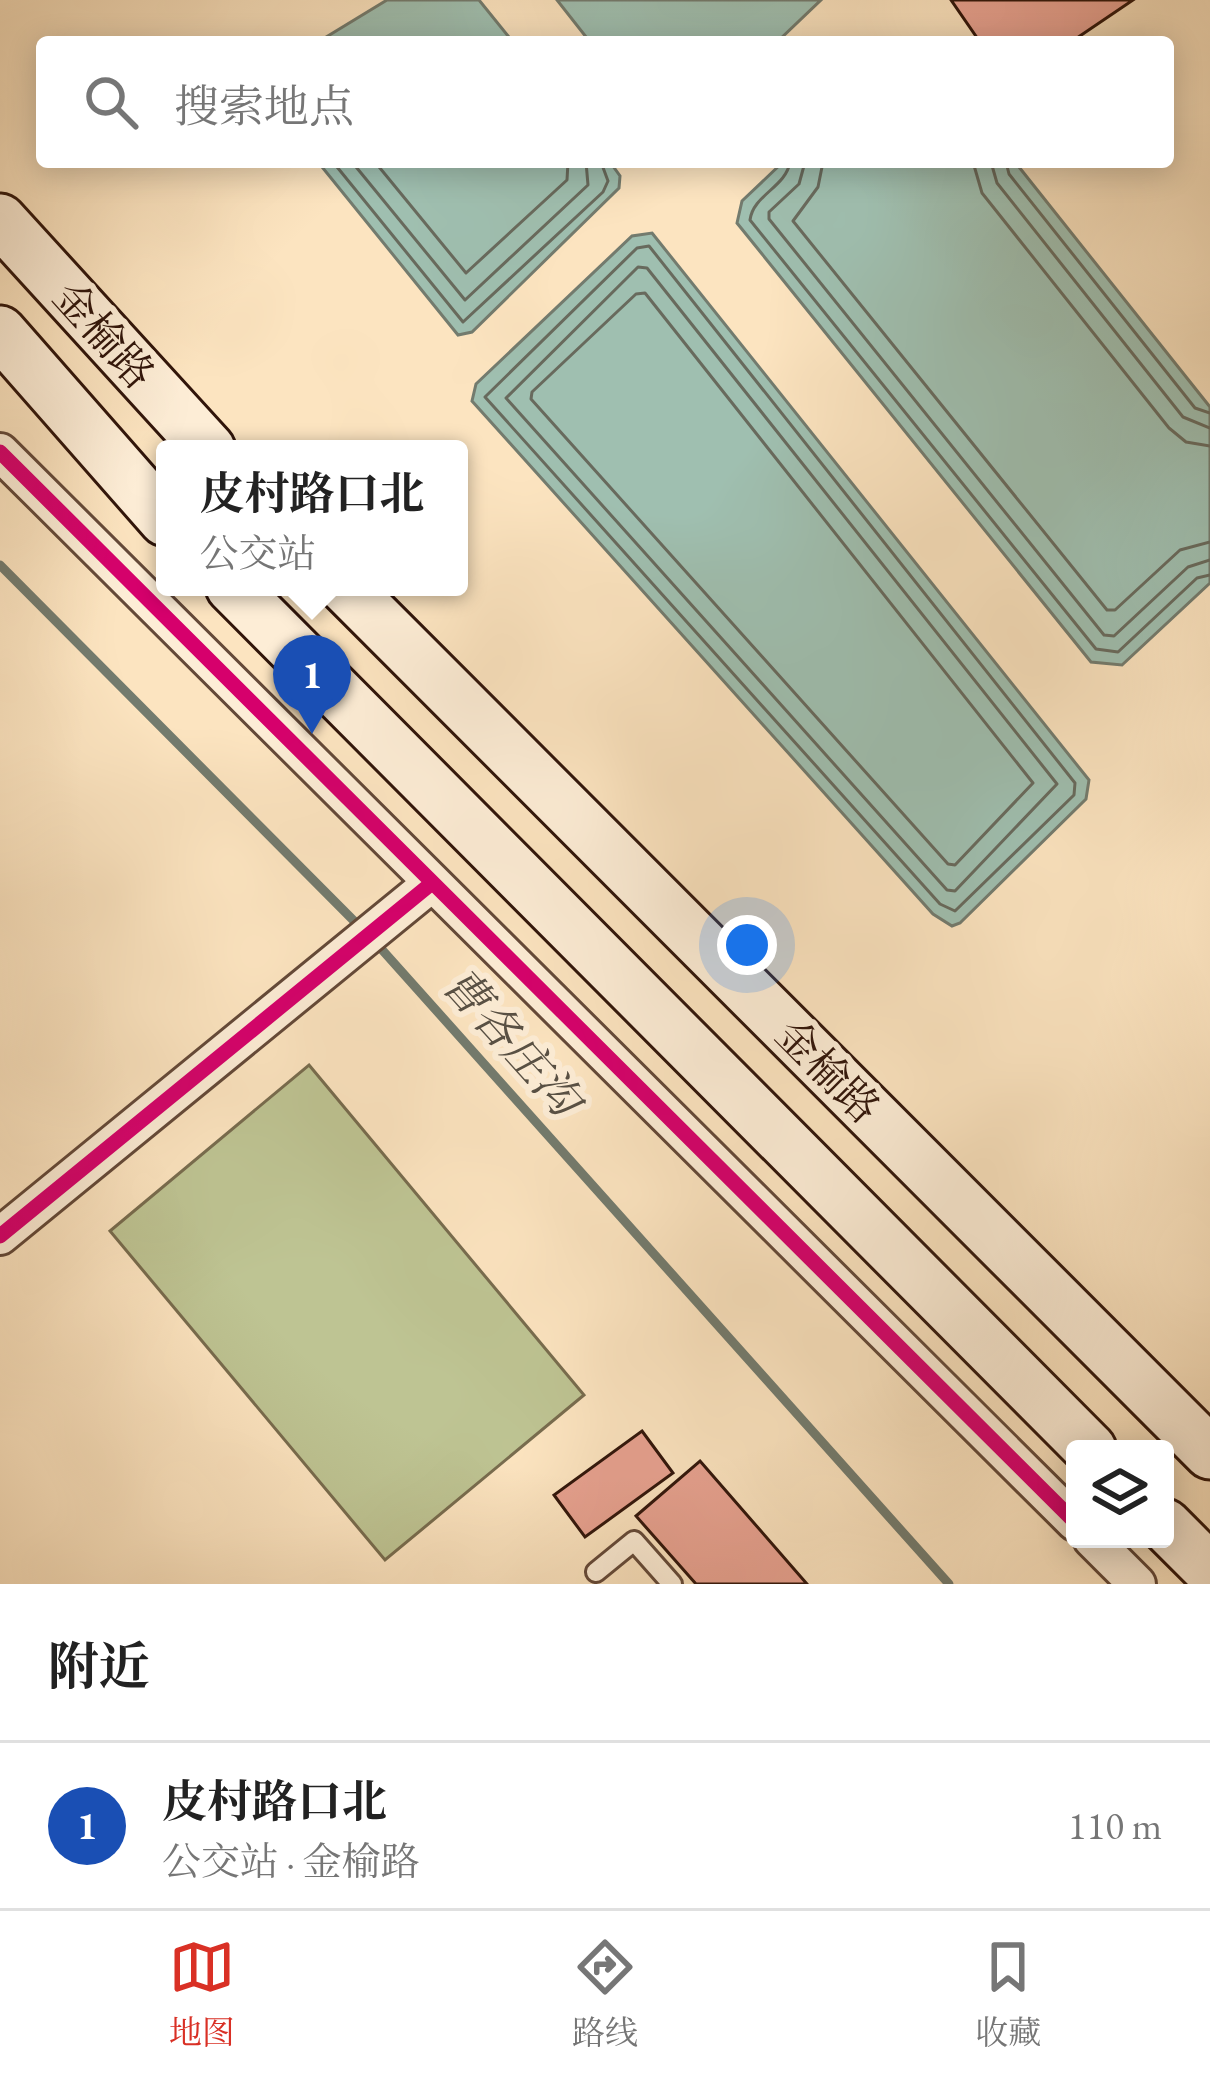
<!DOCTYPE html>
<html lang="zh">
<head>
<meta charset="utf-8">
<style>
	body { margin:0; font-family:"EB Garamond","Noto Serif SC",serif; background:#f2f2f2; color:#222 }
	.controls { position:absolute; right:36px; bottom:36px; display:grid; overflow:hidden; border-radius:12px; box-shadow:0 6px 30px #0003 }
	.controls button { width:108px; height:108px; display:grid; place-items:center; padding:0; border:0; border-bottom:3px solid #e0e0e0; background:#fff; color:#222; font:60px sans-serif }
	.you { position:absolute; left:747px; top:945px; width:42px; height:42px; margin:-30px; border:9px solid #fff; border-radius:50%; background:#1a73e8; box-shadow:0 0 0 18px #1a73e833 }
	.badge { display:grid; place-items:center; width:78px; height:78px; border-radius:50%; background:#d93025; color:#fff; font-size:39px; font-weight:700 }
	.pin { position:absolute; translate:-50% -99px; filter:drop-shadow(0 3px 6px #0008) }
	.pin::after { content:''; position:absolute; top:63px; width:42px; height:36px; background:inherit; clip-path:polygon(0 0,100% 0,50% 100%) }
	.popup { position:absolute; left:156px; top:440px; width:312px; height:156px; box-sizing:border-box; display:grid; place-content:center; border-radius:12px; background:#fff; filter:drop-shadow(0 3px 9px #0005); font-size:39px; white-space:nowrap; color:#767676 }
	.popup b { font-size:45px; color:#222 }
	.popup::after { content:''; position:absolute; left:50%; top:100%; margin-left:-24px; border:24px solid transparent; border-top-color:#fff }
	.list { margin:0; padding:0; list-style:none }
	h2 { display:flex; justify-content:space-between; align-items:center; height:156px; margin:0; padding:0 48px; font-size:51px }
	h2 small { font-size:39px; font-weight:400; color:#767676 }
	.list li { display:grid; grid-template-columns:78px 1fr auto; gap:36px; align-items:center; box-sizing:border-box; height:168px; padding:0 48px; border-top:3px solid #e0e0e0 }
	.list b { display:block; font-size:45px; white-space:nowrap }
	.list p { margin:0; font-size:39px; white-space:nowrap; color:#767676 }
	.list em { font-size:39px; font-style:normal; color:#767676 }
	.icon { flex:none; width:66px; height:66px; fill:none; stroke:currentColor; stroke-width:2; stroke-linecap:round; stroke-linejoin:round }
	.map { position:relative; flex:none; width:1210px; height:1584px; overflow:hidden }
	.search { position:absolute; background:#fff; box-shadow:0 6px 30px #0003; left:36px; right:36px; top:36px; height:132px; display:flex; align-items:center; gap:30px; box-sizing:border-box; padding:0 42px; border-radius:12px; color:#767676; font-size:45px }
	.sheet { height:324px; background:#fff }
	nav { display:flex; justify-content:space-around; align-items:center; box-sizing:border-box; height:168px; border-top:3px solid #e0e0e0; background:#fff; font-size:33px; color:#767676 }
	nav a { display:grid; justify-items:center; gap:6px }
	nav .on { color:#d93025 }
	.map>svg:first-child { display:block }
	.green { fill:#bec493; stroke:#786c4e; stroke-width:3 }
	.water { fill:#9fbfb0; stroke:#737b6e; stroke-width:3 }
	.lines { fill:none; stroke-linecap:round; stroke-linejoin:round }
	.shore { stroke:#686a5d; stroke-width:3 }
	.stream { stroke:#737b6e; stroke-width:9 }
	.building { fill:#e8a291; stroke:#31150a; stroke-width:3 }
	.service-casing { stroke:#644938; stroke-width:24 }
	.minor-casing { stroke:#644938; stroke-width:42 }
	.secondary-casing { stroke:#31150a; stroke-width:57 }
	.service { stroke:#fdedd6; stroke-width:18 }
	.minor { stroke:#fdedd6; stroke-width:36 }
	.secondary { stroke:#fdedd6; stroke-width:51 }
	.cycleway-casing { stroke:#fdedd6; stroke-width:22 }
	.cycleway { stroke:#d6006c; stroke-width:15 }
	.labels { text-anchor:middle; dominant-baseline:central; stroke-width:12; stroke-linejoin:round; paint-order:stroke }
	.street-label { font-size:42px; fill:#31150a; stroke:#fdedd6 }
	.water-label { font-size:45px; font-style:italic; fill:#585044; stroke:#fdedd6 }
</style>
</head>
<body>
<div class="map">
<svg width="1210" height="1584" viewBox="0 0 1210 1584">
	<rect width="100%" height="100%" fill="#fce4c0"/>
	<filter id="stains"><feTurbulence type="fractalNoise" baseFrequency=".00167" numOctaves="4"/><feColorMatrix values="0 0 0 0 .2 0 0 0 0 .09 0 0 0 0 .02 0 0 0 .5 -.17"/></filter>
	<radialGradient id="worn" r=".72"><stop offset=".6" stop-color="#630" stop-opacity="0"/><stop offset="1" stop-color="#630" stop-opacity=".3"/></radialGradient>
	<polygon class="green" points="309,1065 584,1395 385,1560 110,1231"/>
	<g class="water">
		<polygon points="387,0 479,0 513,42 318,42"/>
		<polygon points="557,0 821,0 777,42 590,42"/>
		<polygon points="318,162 610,162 620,176 619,188 472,332 458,335"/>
		<polygon points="783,162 1015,162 1210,407 1210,583 1122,665 1091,662 737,223 742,201"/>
		<polygon points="652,233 1089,780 1086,799 960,923 952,926 933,914 472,401 476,384 632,236"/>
	</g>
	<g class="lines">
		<g class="shore">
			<polyline points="333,162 463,322 603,192 608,181 601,162"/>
			<polyline points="352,162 465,300 588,185 586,162"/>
			<polyline points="375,162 466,273 567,180 568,162"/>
			<path d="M790 162C786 187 753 195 750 220L1096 649 1118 652 1197 578 1210 575"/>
			<polyline points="805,162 799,184 769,212 769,219 1104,635 1114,636 1188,567 1210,560"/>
			<polyline points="823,162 818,187 793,221 1107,610 1115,610 1180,550 1210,542"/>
			<polyline points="973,162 982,193 1169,428 1186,442 1210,446"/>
			<polyline points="991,162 997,183 1183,417 1210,428"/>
			<polyline points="1006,162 1009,174 1195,408 1210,413"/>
			<polygon points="649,246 1075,783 1074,795 955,911 940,904 485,397 637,248"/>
			<polygon points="638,267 647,268 1057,784 955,891 947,890 506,398"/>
			<polygon points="645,293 1033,783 955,865 948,864 531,399 532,392 636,294"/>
		</g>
		<g class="stream">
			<polyline points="0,565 364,931"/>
			<polyline points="376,943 949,1584"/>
		</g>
	</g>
	<g class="building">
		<polygon points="951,0 1133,0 1071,42 980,42"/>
		<polygon points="642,1431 673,1473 585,1537 554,1495"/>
		<polygon points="700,1461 807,1584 696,1584 636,1516"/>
	</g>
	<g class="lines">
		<defs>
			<polyline id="service" points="596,1572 634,1541 672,1584"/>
			<g id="minor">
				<polyline points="0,452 1075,1522"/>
				<polyline points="0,1236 432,883"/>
				<polyline points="1092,1539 1137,1584"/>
			</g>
			<g id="secondary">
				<polyline points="0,220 209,449"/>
				<polyline points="0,332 165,520"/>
				<polyline points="232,587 1090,1449"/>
				<polyline points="345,587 1210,1453"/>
				<polyline points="1165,1525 1210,1570"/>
			</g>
		</defs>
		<use href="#service" class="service-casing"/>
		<use href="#minor" class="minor-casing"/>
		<use href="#secondary" class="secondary-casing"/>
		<use href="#service" class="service"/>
		<use href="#minor" class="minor"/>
		<use href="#secondary" class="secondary"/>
		<defs>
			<g id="cycleway">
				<polyline points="0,452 1075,1522"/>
				<polyline points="0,1236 432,883"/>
			</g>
		</defs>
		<use href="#cycleway" class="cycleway-casing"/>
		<use href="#cycleway" class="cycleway"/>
	</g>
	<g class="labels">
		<g class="street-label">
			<text transform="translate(104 335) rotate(48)">金榆路</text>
			<text transform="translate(828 1071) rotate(45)">金榆路</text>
		</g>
		<g class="water-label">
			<text transform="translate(512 1041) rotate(48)">曹各庄沟</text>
		</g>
	</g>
	<rect width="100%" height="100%" filter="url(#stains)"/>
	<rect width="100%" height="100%" fill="url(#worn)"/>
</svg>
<div class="controls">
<button><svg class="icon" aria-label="layers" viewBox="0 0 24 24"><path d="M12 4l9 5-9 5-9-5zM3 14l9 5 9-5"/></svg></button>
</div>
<div class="you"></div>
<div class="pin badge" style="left:312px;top:734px;background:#1a4fb4">1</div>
<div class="popup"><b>皮村路口北</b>公交站</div>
<div class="search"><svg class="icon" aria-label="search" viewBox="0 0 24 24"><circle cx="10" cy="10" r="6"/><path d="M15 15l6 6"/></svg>搜索地点</div>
</div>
<section class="sheet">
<h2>附近<small></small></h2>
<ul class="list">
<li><span class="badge" style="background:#1a4fb4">1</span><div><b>皮村路口北</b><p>公交站 · 金榆路</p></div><em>110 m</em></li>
</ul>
</section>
<nav>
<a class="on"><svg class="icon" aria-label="map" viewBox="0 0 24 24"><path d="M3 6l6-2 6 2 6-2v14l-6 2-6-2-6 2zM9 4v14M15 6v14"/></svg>地图</a>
<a><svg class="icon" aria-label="directions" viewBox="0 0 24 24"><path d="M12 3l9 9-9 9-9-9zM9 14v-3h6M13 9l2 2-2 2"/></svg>路线</a>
<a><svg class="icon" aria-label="saved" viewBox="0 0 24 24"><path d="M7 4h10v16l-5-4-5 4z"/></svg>收藏</a>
</nav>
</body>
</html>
